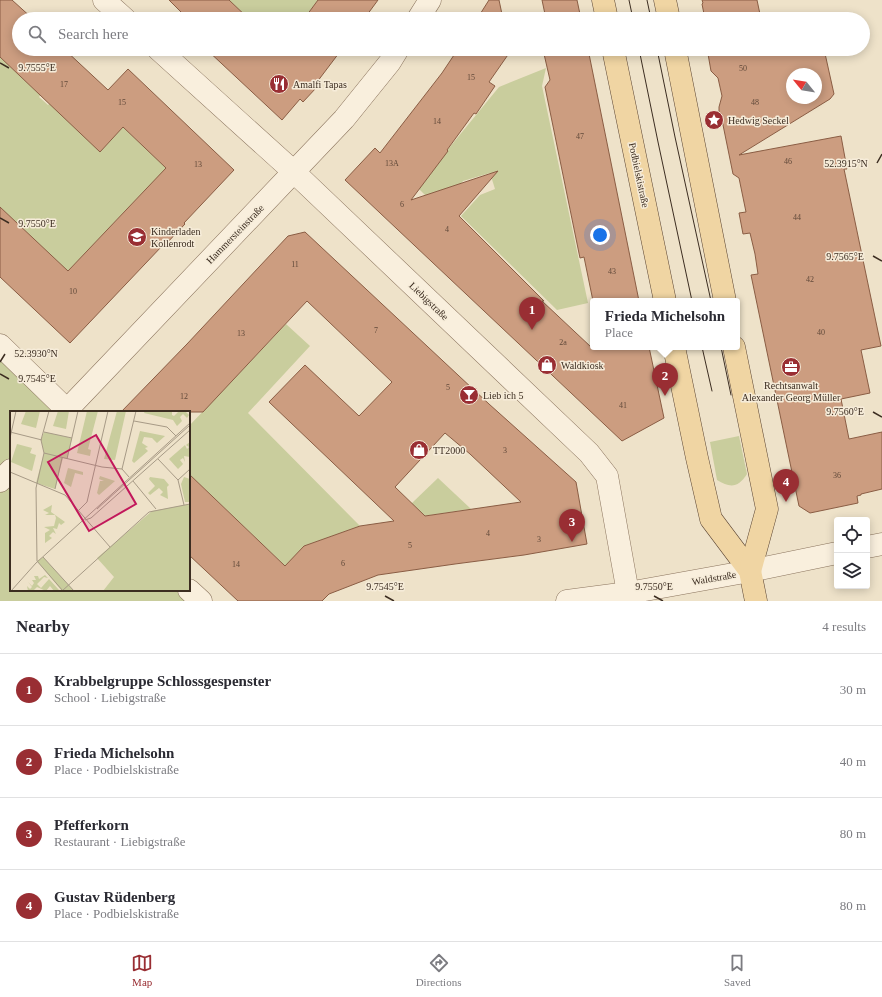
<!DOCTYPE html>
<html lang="en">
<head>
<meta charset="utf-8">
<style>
	body { margin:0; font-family:"Times New Roman",serif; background:#f2f2f3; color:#2b2b33 }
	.controls { position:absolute; right:12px; bottom:12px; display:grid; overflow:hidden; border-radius:4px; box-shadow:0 2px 10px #0003 }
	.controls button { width:36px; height:36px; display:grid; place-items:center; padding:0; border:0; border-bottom:1px solid #e1e1e2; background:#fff; color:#2b2b33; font:20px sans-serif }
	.compass { position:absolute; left:786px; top:68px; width:36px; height:36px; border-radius:50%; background:#fff; box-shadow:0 2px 10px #0003; rotate:300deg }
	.you { position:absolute; left:600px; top:235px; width:14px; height:14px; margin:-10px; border:3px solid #fff; border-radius:50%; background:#1a73e8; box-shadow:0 0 0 6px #1a73e833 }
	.badge { display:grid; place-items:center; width:26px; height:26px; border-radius:50%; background:#992e33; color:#fff; font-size:13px; font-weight:700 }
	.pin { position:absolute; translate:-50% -33px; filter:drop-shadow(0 1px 2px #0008) }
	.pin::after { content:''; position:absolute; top:21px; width:14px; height:12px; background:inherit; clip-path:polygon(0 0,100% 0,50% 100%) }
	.popup { position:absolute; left:590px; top:298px; width:150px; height:52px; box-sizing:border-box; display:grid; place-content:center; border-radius:4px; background:#fff; filter:drop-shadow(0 1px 3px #0005); font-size:13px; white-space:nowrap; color:#7c7c81 }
	.popup b { font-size:15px; color:#2b2b33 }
	.popup::after { content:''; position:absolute; left:50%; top:100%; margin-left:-8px; border:8px solid transparent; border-top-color:#fff }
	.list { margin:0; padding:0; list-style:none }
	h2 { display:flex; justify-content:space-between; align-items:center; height:52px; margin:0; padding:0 16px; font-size:17px }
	h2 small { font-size:13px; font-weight:400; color:#7c7c81 }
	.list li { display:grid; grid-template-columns:26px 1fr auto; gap:12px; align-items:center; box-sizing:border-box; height:72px; padding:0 16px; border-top:1px solid #e1e1e2 }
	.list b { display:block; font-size:15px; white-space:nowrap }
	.list p { margin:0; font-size:13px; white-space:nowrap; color:#7c7c81 }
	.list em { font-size:13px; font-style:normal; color:#7c7c81 }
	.icon { flex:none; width:22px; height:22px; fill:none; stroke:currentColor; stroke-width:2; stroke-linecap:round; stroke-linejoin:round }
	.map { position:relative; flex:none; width:882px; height:601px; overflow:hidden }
	.search { position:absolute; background:#fff; box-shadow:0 2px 10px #0003; left:12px; right:12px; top:12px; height:44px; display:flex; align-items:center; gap:10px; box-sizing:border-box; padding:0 14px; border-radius:22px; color:#7c7c81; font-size:15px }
	.sheet { height:340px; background:#fff }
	nav { display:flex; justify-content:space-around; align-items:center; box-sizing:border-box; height:56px; border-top:1px solid #e1e1e2; background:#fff; font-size:11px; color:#7c7c81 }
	nav a { display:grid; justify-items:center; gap:2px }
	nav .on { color:#992e33 }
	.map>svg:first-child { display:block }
	.green { fill:#c9cd9d }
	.building { fill:#cc9d80; stroke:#8a5d44; fill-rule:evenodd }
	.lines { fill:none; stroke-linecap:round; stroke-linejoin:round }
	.minor-casing { stroke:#8b745e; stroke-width:23 }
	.major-casing { stroke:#594332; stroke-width:23 }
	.minor { stroke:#f9efdd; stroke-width:22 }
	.major { stroke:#f0d5a3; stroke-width:22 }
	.tram { stroke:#3c2d21; stroke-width:1 }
	.ticks { fill:none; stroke:#3c2d21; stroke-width:1.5 }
	.labels { text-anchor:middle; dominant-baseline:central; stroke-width:3; stroke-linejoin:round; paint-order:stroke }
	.number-label { font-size:8px; fill:#604939 }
	.poi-label { font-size:10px; fill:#3c2d21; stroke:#f6ecd9; text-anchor:start }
	.street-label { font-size:10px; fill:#3c2d21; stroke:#f6ecd9 }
	.inset-road { fill:none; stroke:#a79a86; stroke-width:1 }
	.view { fill:#c2185b; fill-opacity:0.15; stroke:#c2185b; stroke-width:2 }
	.inset-edge { fill:none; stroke:#3c2d21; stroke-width:2 }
	.ticks-label { font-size:10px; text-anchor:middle; fill:#3c2d21; stroke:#f6ecd9; stroke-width:3; stroke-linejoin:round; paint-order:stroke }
</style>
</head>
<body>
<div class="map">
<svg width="882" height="601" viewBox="0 0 882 601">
	<rect width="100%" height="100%" fill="#eee2c9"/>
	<g class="green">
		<polygon points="229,0 318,0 304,19 249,19"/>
		<polygon points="0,57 34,89 43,92 39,97 48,105 53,101 100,152 123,127 156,158 175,170 146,189 72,267 72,276 0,207"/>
		<polygon points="546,68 542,86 588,303 557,310 461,216 480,195 495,189 490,173 463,181 440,210 417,187 499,87"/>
		<polygon points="286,324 310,346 248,413 360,526 304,546 294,557 297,560 284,574 281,562 189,474 189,426"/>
		<polygon points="0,345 65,412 11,412 11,590 189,590 201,601 0,601"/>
		<path d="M739 436 747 474C738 488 730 488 717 480L710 442Z"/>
		<polygon points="438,478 471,509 397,520 412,503"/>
	</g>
	<g class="building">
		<polygon points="0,0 12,0 33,19 19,19 19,49 64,49 108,90 128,69 234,170 184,223 185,224 164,246 163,245 70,343 0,277 0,207 68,271 166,168 123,127 100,152 0,57"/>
		<polygon points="169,0 229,0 249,19 188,19"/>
		<polygon points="318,0 378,0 364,19 304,19"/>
		<polygon points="489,0 499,0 503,19 477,19"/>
		<polygon points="542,0 577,0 581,19 546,19"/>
		<polygon points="702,0 757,0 761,19 705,19 702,4 703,3"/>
		<polygon points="206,49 342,49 314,86 316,88 303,102 300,99 282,120"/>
		<polygon points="458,49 512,49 489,82 495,86 476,114 474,113 447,150 448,151 411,200 498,171 459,216 544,301 542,301 591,347 649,347 664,418 622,441 345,180 375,148 380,153 442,73"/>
		<polygon points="552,49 588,49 639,301 593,301 584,257 580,258 545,87 550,80 544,54 553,52"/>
		<path d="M711 49H824L834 94 830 99 739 155 841 136 847 169H844L881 346 861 350 870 393 841 399 849 439 882 432V489L861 494V495L857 496 858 503 810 513 799 506 751 275 758 274 755 254 750 233 743 234 739 213 746 212 739 178 733 174 722 120 719 114V107L722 96 718 78 711 71 708 54 712 53ZM792 74H816V98H792Z"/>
		<path d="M305 232 489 404 576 482 587 544 524 555 455 564 378 575 329 594 322 601H238L189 555V474L285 566 304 546 360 526 394 521 269 402 305 365 359 416 392 382 307 301 203 412H121L187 344 288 236ZM445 433 470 454 521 502 425 516 395 487Z"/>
	</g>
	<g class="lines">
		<defs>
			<g id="minor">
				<polyline points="104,0 125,19"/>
				<polyline points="418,19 430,0"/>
				<polyline points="158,49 294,172 589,453 607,476 628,593"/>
				<polyline points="0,345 67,410"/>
				<polyline points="65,412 344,119 390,62 398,49"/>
				<polyline points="0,481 11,470"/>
				<polyline points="867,547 882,544"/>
				<polyline points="189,590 201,601"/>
				<polyline points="567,601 628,593 750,571 837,553"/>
			</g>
			<g id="major">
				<polyline points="603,0 607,19"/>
				<polyline points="665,0 669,19"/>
				<polyline points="613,49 665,301"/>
				<polyline points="675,49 725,301"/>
				<polyline points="674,347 697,458 711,519 750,571 756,601"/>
				<polyline points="734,347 767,509 750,571"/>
			</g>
		</defs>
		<use href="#minor" class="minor-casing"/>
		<use href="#major" class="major-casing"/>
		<use href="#minor" class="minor"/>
		<use href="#major" class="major"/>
		<g class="tram">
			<polyline points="629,0 633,19"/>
			<polyline points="647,0 651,19"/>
			<polyline points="639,49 658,142 692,301"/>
			<polyline points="657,49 675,137 711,301"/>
			<polyline points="702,347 712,391"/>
			<polyline points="721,347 731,395"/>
		</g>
	</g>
	<path class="ticks" d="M0 63 9 68M877 163 882 154M0 218 9 223M873 256 882 261M0 362 5 354M0 374 9 379M873 412 882 417M385 596 394 601M654 596 663 601"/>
	<defs>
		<symbol id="restaurant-disc" viewBox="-11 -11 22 22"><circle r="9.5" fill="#992e33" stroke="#f6ecd9"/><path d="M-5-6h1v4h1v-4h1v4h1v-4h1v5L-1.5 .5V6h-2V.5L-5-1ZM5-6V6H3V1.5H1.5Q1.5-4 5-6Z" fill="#fff"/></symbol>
		<symbol id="sight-disc" viewBox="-11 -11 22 22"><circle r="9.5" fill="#992e33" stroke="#f6ecd9"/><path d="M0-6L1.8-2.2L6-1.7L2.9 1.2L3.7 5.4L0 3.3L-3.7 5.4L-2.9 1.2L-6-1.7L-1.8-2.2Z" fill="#fff"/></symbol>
		<symbol id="school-disc" viewBox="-11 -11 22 22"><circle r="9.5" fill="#992e33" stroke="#f6ecd9"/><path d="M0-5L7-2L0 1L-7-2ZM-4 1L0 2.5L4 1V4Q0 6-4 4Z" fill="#fff"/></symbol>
		<symbol id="shop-disc" viewBox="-11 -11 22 22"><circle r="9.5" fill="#992e33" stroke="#f6ecd9"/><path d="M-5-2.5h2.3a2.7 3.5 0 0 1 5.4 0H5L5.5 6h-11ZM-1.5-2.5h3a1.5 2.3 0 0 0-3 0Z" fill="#fff"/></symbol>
		<symbol id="office-disc" viewBox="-11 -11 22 22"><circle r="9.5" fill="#992e33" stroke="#f6ecd9"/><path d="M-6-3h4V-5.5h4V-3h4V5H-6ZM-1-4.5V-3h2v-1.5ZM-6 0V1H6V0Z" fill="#fff"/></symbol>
		<symbol id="bar-disc" viewBox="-11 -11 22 22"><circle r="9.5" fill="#992e33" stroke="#f6ecd9"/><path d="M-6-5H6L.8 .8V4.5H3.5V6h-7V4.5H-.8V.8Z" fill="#fff"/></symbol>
	</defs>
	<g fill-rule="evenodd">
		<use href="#restaurant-disc" x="268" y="73" width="22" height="22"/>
		<use href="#sight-disc" x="703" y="109" width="22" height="22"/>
		<use href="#school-disc" x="126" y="226" width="22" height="22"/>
		<use href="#shop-disc" x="536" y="354" width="22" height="22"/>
		<use href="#office-disc" x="780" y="356" width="22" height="22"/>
		<use href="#bar-disc" x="458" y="384" width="22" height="22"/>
		<use href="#shop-disc" x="408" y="439" width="22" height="22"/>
	</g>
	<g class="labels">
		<g class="number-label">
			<text x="743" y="68">50</text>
			<text x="471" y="77">15</text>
			<text x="64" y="84">17</text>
			<text x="122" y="102">15</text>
			<text x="755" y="102">48</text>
			<text x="437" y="121">14</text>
			<text x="580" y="136">47</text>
			<text x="788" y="161">46</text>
			<text x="392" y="163">13A</text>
			<text x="198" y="164">13</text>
			<text x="402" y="204">6</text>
			<text x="797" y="217">44</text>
			<text x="447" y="229">4</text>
			<text x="295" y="264">11</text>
			<text x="612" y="271">43</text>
			<text x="810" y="279">42</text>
			<text x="73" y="291">10</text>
			<text x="376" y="330">7</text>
			<text x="821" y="332">40</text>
			<text x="241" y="333">13</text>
			<text x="563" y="342">2a</text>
			<text x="448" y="387">5</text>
			<text x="184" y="396">12</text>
			<text x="623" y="405">41</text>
			<text x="505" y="450">3</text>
			<text x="837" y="475">36</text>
			<text x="488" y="533">4</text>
			<text x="539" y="539">3</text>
			<text x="410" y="545">5</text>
			<text x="343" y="563">6</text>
			<text x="236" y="564">14</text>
		</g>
		<g class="poi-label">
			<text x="293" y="84">Amalfi Tapas</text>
			<text x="728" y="120">Hedwig Seckel</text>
			<text x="151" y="231">Kinderladen<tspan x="151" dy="12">Kollenrodt</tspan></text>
			<text x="561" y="365">Waldkiosk</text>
			<text x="791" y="385" text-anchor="middle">Rechtsanwalt<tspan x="791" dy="12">Alexander Georg Müller</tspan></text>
			<text x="483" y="395">Lieb ich 5</text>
			<text x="433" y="450">TT2000</text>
		</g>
		<g class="street-label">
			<text transform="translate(639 175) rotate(78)">Podbielskistraße</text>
			<text transform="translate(235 234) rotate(-46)">Hammersteinstraße</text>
			<text transform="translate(429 301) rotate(44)">Liebigstraße</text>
			<text transform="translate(714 578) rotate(-10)">Waldstraße</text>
		</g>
	</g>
	<g transform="translate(10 411)">
		<rect width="180" height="180" fill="#eee2c9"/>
		<path d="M16 0H30L26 17 11 13ZM48 0H59L56 18 43 15ZM77 0H88L78 38 81 39 80 45 67 42ZM107 0H116L105 49 94 48ZM135 0H162V4L164 5 169 0H175L179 4 177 7 173 3 170 6 172 10 167 15 163 9 134 2ZM130 20 155 25 147 32 142 27 134 26 132 32 138 36 135 37 138 40 124 52 122 50ZM34 21 62 27 57 48 53 47 45 78 26 72 34 42 31 29ZM180 31V46L174 45 175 51 173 47 170 49 173 53 168 58 159 48 175 34 177 38 179 36 176 34ZM7 33 22 37 20 42 26 44 22 60 1 51ZM58 57 73 61V64L65 62 61 76 54 72ZM90 65 105 70 89 84 87 82 90 70H94L89 68ZM140 66 154 68 159 74 157 76 158 88 150 84 153 81 149 77 140 84 138 82 145 75 139 68ZM174 66 180 68V91H175L171 73ZM180 93V180H93L104 166 87 147 142 100ZM42 94 41 101 55 111 51 114 49 112 47 118 43 117 46 123 43 121 39 125 42 127 35 132V122L40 119 34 116 44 115 46 107 45 104H35L39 102 33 99ZM33 146 64 180H52L27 150ZM35 164 38 167 34 166 27 173 31 177 39 168 49 179 44 180 40 175 36 180 27 176 23 180H18L17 175 20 178 22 176 18 171 22 175 24 172 22 169H26L24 165H28L29 168Z" fill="#c9cd9d"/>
		<path class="inset-road" d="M39 0 31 29 34 42 26 77 27 150 53 180M124 10 157 16 166 25M0 21 32 29M34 21 62 27M0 27 6 0M34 42 92 56 112 58 119 66M57 48 68 0M148 48 168 69 174 94M112 58 126 0M0 61 55 84 100 136M168 69 180 58M123 70 146 98M45 78 52 47M87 98 180 14M68 100 77 91 98 0M75 109 81 107 180 19M33 146 64 180M1 180 26 152 180 12M52 180 139 101 180 93"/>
		<path class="view" d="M86 24 126 93 79 120 38 51Z"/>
		<rect width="180" height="180" class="inset-edge"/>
	</g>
	<g class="ticks-label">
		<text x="37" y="71">9.7555°E</text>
		<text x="846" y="167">52.3915°N</text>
		<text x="37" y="227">9.7550°E</text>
		<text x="845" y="260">9.7565°E</text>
		<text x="36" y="357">52.3930°N</text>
		<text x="37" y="382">9.7545°E</text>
		<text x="845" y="415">9.7560°E</text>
		<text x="385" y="590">9.7545°E</text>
		<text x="654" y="590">9.7550°E</text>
	</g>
</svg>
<div class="controls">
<button><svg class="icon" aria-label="locate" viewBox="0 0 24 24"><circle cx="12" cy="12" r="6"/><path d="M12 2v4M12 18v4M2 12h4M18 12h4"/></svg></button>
<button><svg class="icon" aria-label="layers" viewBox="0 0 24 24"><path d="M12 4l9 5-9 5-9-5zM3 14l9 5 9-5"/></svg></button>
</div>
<svg class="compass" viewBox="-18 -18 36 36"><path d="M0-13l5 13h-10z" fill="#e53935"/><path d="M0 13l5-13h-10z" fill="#7c7c81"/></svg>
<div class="you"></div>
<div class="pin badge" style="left:532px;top:330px">1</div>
<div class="pin badge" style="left:665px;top:396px">2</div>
<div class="popup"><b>Frieda Michelsohn</b>Place</div>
<div class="pin badge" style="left:572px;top:542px">3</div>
<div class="pin badge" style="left:786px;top:502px">4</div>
<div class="search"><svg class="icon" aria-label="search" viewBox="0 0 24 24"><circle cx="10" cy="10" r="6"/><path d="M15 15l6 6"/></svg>Search here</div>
</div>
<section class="sheet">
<h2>Nearby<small>4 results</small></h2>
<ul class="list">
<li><span class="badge">1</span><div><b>Krabbelgruppe Schlossgespenster</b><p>School · Liebigstraße</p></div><em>30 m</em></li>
<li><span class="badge">2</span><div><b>Frieda Michelsohn</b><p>Place · Podbielskistraße</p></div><em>40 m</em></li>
<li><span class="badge">3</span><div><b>Pfefferkorn</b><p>Restaurant · Liebigstraße</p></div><em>80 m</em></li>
<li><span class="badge">4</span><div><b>Gustav Rüdenberg</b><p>Place · Podbielskistraße</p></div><em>80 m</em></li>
</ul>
</section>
<nav>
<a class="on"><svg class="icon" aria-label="map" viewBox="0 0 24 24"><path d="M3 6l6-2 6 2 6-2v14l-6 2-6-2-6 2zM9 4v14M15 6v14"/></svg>Map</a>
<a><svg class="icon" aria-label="directions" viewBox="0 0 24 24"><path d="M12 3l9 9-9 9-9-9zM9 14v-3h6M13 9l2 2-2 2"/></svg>Directions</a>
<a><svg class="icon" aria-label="saved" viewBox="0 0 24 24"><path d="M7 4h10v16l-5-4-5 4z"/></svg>Saved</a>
</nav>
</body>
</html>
